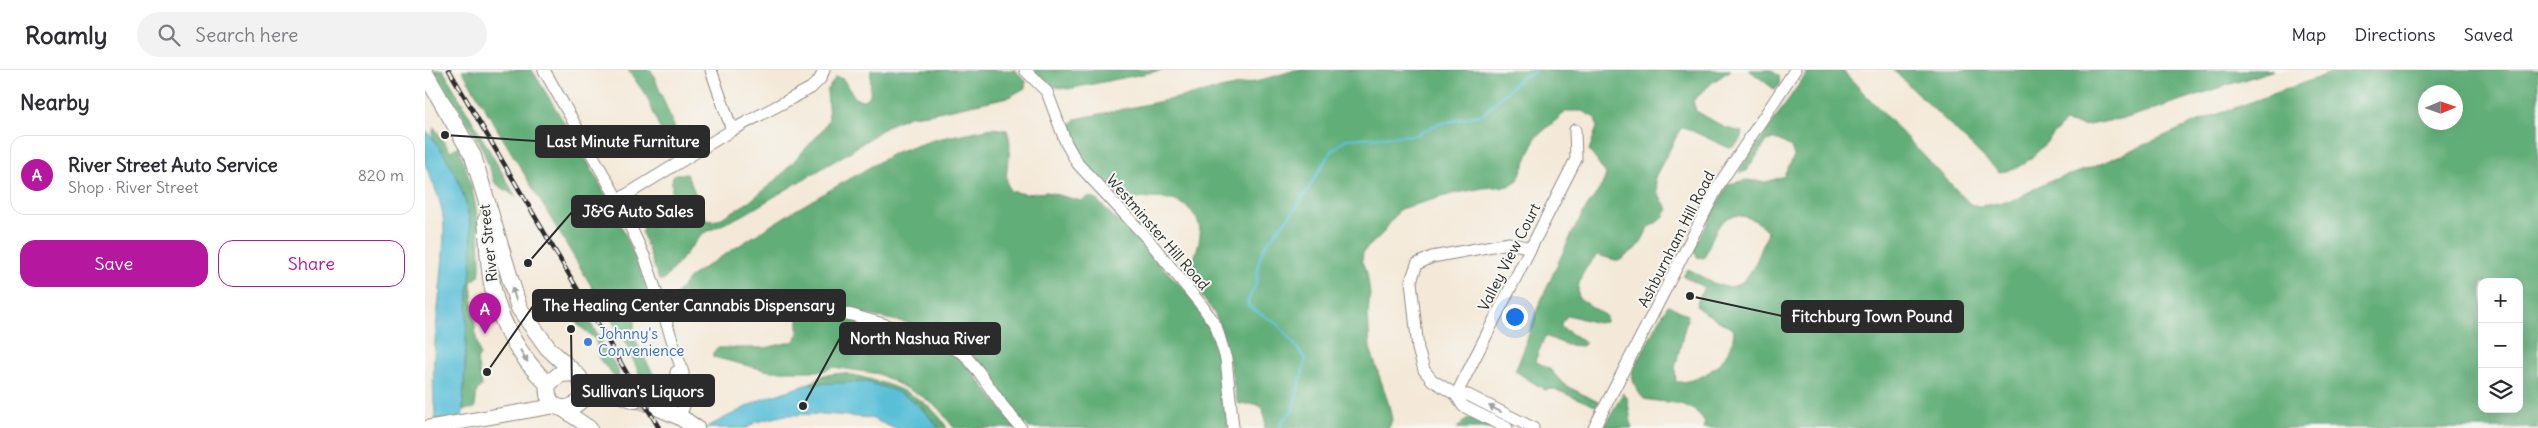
<!DOCTYPE html>
<html lang="en">
<head>
<meta charset="utf-8">
<style>
	body { margin:0; font-family:Delius,sans-serif; background:#f2f2f3; color:#2b2b33 }
	.controls { position:absolute; right:15px; bottom:15px; display:grid; overflow:hidden; border-radius:10px; box-shadow:0 5px 20px #0002 }
	.controls button { width:45px; height:45px; display:grid; place-items:center; padding:0; border:0; border-bottom:1px solid #e1e1e2; background:#fff; color:#2b2b33; font:25px sans-serif }
	.compass { position:absolute; left:1993px; top:15px; width:45px; height:45px; border-radius:50%; background:#fff; box-shadow:0 5px 20px #0002; rotate:88deg }
	.you { position:absolute; left:1089px; top:246px; width:18px; height:18px; margin:-12px; border:4px solid #fff; border-radius:50%; background:#1a73e8; box-shadow:0 0 0 8px #1a73e833 }
	.badge { display:grid; place-items:center; width:32px; height:32px; border-radius:50%; background:#b5179e; color:#fff; font-size:16px; font-weight:700 }
	.pin { position:absolute; translate:-50% -41px; filter:drop-shadow(0 1px 2px #0008) }
	.pin::after { content:''; position:absolute; top:26px; width:18px; height:15px; background:inherit; clip-path:polygon(0 0,100% 0,50% 100%) }
	.list { margin:0; padding:0; list-style:none }
	h2 { display:flex; justify-content:space-between; align-items:center; height:65px; margin:0; padding:0 20px; font-size:21px }
	h2 small { font-size:16px; font-weight:400; color:#7c7c81 }
	.list li { display:grid; grid-template-columns:32px 1fr auto; gap:15px; align-items:center; box-sizing:border-box; height:80px; margin:0 10px 10px; padding:0 10px; border:1px solid #e1e1e2; border-radius:15px }
	.list b { display:block; font-size:19px; white-space:nowrap }
	.list p { margin:0; font-size:16px; white-space:nowrap; color:#7c7c81 }
	.list em { font-size:16px; font-style:normal; color:#7c7c81 }
	.actions { display:flex; gap:10px; padding:15px 20px }
	.actions a { flex:1; padding:11px 0; border:1px solid #b5179e; border-radius:15px; text-align:center; font-size:18px; color:#b5179e }
	.actions .main { background:#b5179e; color:#fff }
	.icon { flex:none; width:28px; height:28px; fill:none; stroke:currentColor; stroke-width:2; stroke-linecap:round; stroke-linejoin:round }
	.map { position:relative; flex:none; width:2113px; height:358px; overflow:hidden }
	header { display:flex; align-items:center; gap:30px; box-sizing:border-box; height:70px; padding:0 25px; background:#fff; border-bottom:1px solid #e1e1e2 }
	header strong { font-size:24px }
	nav { display:flex; gap:28px; margin-inline-start:auto; font-size:18px }
	.search { width:350px; height:45px; background:#f2f2f3; display:flex; align-items:center; gap:12px; box-sizing:border-box; padding:0 18px; border-radius:28px; color:#7c7c81; font-size:19px }
	main { display:flex }
	aside { flex:1; background:#fff }
	.map>svg:first-child { display:block }
	.forest { fill:#62ae78; stroke:#466c52; fill-rule:evenodd }
	.water { fill:#59bfd7; stroke:#427581 }
	.lines { fill:none; stroke-linecap:round; stroke-linejoin:round }
	.stream { stroke:#59bfd7; stroke-width:2.5 }
	.highway-tunnel { stroke:#ccc3b5; stroke-width:16; stroke-dasharray:16 8; stroke-linecap:butt }
	.minor-casing { stroke:#908a82; stroke-width:13 }
	.major-casing { stroke:#908a82; stroke-width:16 }
	.highway-casing { stroke:#908a82; stroke-width:18 }
	.minor { stroke:#fff; stroke-width:11 }
	.major { stroke:#fff; stroke-width:14 }
	.highway { stroke:#fff; stroke-width:16 }
	.rail-casing { stroke:#2b2b2b; stroke-width:4.5 }
	.rail { stroke:#f6f6f2; stroke-width:2.5; stroke-dasharray:8; stroke-linecap:butt }
	.oneway { fill:#a0a0a0 }
	.shop-dot { fill:#3f7fe0; stroke:#f6f6f2; stroke-width:2 }
	.labels { text-anchor:middle; dominant-baseline:central; stroke-width:4; stroke-linejoin:round; paint-order:stroke }
	.street-label { font-size:15px; fill:#2b2b2b; stroke:#f6f6f2 }
	.shop-label { font-size:15px; fill:#366cbe; stroke:#f6f6f2; text-anchor:start }
	.leader { fill:none; stroke:#2b2b2b; stroke-width:2 }
	.callout-dot { fill:#2b2b2b; stroke:#f6f6f2; stroke-width:2 }
	.callout { fill:#2b2b2b; stroke:#2b2b2b; stroke-width:2 }
	.callout-label { font-size:16px; text-anchor:middle; font-weight:bold; fill:#fff }
</style>
</head>
<body>
<header>
<strong>Roamly</strong>
<div class="search"><svg class="icon" aria-label="search" viewBox="0 0 24 24"><circle cx="10" cy="10" r="6"/><path d="M15 15l6 6"/></svg>Search here</div>
<nav><a>Map</a><a>Directions</a><a>Saved</a></nav>
</header>
<main>
<aside>
<h2>Nearby<small></small></h2>
<ul class="list">
<li><span class="badge">A</span><div><b>River Street Auto Service</b><p>Shop · River Street</p></div><em>820 m</em></li>
</ul>
<div class="actions"><a class="main">Save</a><a>Share</a></div>
</aside>
<div class="map">
<svg width="2113" height="358" viewBox="0 0 2113 358">
	<rect width="100%" height="100%" fill="#f6f6f2"/>
	<filter id="ink" filterUnits="userSpaceOnUse"><feTurbulence type="fractalNoise" baseFrequency=".02" numOctaves="2"/><feDisplacementMap in="SourceGraphic" scale="10" xChannelSelector="R" yChannelSelector="G"/><feConvolveMatrix kernelMatrix="1 2 1 2 8 2 1 2 1" color-interpolation-filters="sRGB"/></filter>
	<filter id="wash" filterUnits="userSpaceOnUse"><feTurbulence type="fractalNoise" baseFrequency=".0096" numOctaves="4" result="noise"/><feDisplacementMap in="SourceGraphic" scale="20" xChannelSelector="R" yChannelSelector="G"/><feGaussianBlur stdDeviation="1.12" result="paint"/><feColorMatrix in="noise" values="0 0 0 0 0 0 0 0 0 0 0 0 0 0 0 0 0 1.4 0 .05"/><feComposite in="paint" operator="in"/></filter>
	<g filter="url(#wash)">
		<rect width="100%" height="100%" fill="#f4e9d8"/>
		<g class="forest">
			<polygon points="9,0 18,0 91,127 70,113 56,75"/>
			<path d="M37 0H107C152 74 199 145 225 229 222 236 214 241 211 248 202 269 223 290 230 308L225 318 221 319 201 274Z"/>
			<polygon points="203,0 226,0 228,4 249,56 251,74 246,77 237,64 222,27"/>
			<path d="M446 0H590L601 11 600 18 584 27 503 44 484 46 464 55 423 83 320 144 277 164 239 210H234L217 162 218 154C236 145 248 141 247 119 247 113 246 109 250 104H262L282 151 293 150 324 132 352 109 397 61 404 49 402 21 411 7 418 9 431 29 439 30 445 26Z"/>
			<polygon points="607,0 738,0 643,19 630,17"/>
			<path d="M870 0H1306L1288 12 1268 31 1271 41 1301 58 1317 62C1316 69 1312 77 1304 78L1261 58H1256L1230 107 1233 124 1243 139 1237 149 1224 157 1214 176 1194 191 1172 185C1161 197 1150 211 1154 228L1181 246V252L1172 253 1143 245 1136 253V257L1161 273 1158 276 1142 275 1120 266 1110 291 1125 299 1138 314 1175 333 1173 337 1129 319 1120 320 1090 301C1102 277 1106 250 1118 226 1131 198 1144 167 1160 140 1167 128 1178 118 1181 104L1164 80 1172 57 1170 48 1157 41H1142L1111 67 1093 110 1084 116 1058 118 1027 124 975 139 957 164 938 182 937 192 942 203 945 223 943 244 945 278 964 335 967 350 964 358H839L840 352 838 338 831 334H814L812 331C806 302 802 274 791 247 785 233 769 223 767 208 764 187 784 167 770 146 751 117 715 135 689 124 666 114 651 77 644 56L651 49 834 11Z"/>
			<polygon points="1324,0 1346,0 1354,6 1355,16 1349,19"/>
			<path d="M1384 0H1417L1545 134 1555 136 1587 131 1622 112 1666 98 1771 52 1914 0H2113V358H1278L1280 352C1266 329 1243 334 1219 329 1211 320 1206 312 1208 299L1243 235 1263 245 1250 298 1251 312C1279 313 1308 289 1309 260L1274 239 1271 235 1279 217 1258 206 1263 199C1273 203 1283 212 1294 215 1324 226 1334 183 1343 162 1333 150 1312 138 1297 152 1289 160 1284 177 1279 188L1272 187 1268 180 1303 114 1322 110 1341 112 1359 106 1369 86 1366 77 1353 70H1343L1321 101 1315 103V99ZM2000 22H2030V52H2000ZM2057 212H2094V339H2057Z"/>
			<path d="M1468 0H1849L1705 47 1658 56 1640 52C1620 72 1604 100 1574 102Z"/>
			<path d="M9 57 25 81 33 77C51 121 55 153 55 200L54 206 46 212 51 267 55 285 52 290 57 316 52 320 50 338 38 340 43 222C48 189 49 152 37 121 31 103 16 84 7 67Z"/>
			<path d="M567 58 582 60C591 84 575 99 585 121L601 124 622 122 656 131 663 127 670 128 762 222 791 266 800 304 803 358H604L587 341 562 303 545 284 519 268 488 254 383 233 325 230 260 232 250 226 266 206 367 142 471 82 512 69Z"/>
			<polygon points="151,228 193,300 194,308 191,308 174,289 171,270 151,253 155,251 155,246 148,233"/>
			<polygon points="377,243 422,249 507,274 535,287 592,358 529,358 513,338 498,327 454,304 408,297 398,301 344,301 288,287 288,283 292,278 340,278 370,271 373,262 373,245"/>
			<path d="M418 303C454 310 503 323 522 358H514L493 333 383 314 399 305Z"/>
			<polygon points="1198,323 1202,327 1207,358 1179,358"/>
			<polygon points="1048,348 1069,358 1032,358 1041,349"/>
		</g>
		<g class="water">
			<path d="M0 59C41 106 54 160 43 222L37 358H12C1 293 18 225 19 159 19 135 9 116 0 94 0 84 0 69 0 59Z"/>
			<path d="M440 312C479 322 488 327 514 358H468L446 348 400 344 361 345 331 352 322 358H280L335 330 383 314Z"/>
		</g>
		<g class="lines">
			<polyline class="stream" points="855,358 858,349 867,342 881,289 853,254 823,236 823,231 831,214 834,190 841,174 872,137 905,83 921,69 991,65 1010,55 1058,44 1097,7 1106,4 1110,0"/>
		</g>
	</g>
	<g filter="url(#ink)">
		<g class="lines">
			<polyline class="highway-tunnel" points="210,330 234,338"/>
			<defs>
				<g id="minor">
					<polyline points="119,0 193,130 220,188 258,303 260,333 255,347"/>
					<polyline points="286,0 307,60"/>
					<polyline points="600,0 622,22 641,73 653,94 721,167 778,237 791,256 801,289 808,358"/>
					<polyline points="193,130 307,60 386,18 395,9 399,0"/>
					<polyline points="236,236 399,240 427,245 513,270 539,284 554,302 577,335 596,358"/>
					<polyline points="1031,325 1151,89 1150,60"/>
					<polyline points="1031,325 1043,325 1108,358"/>
					<polyline points="243,342 250,323 251,302"/>
					<polyline points="1082,358 1038,336 1031,325 1007,310 999,300 993,279 986,211 992,194 1007,187 1084,173 1106,178"/>
					<polyline points="1169,358 1295,113 1370,0"/>
				</g>
				<g id="major">
					<polyline points="137,339 165,358"/>
					<polyline points="1,358 130,336"/>
				</g>
				<g id="highway">
					<path d="M0 3 48 86 94 238 123 278 154 307 159 319 158 328C143 346 119 339 123 314L135 304 150 303"/>
					<path d="M61 150C63 173 63 196 68 219 75 254 97 290 123 314"/>
					<polyline points="159,319 191,323 210,330"/>
					<polyline points="234,338 255,347 271,358"/>
				</g>
			</defs>
			<use href="#minor" class="minor-casing"/>
			<use href="#major" class="major-casing"/>
			<use href="#highway" class="highway-casing"/>
			<use href="#minor" class="minor"/>
			<use href="#major" class="major"/>
			<use href="#highway" class="highway"/>
			<defs>
				<polyline id="rail" points="24,0 234,358"/>
			</defs>
			<use href="#rail" class="rail-casing"/>
			<use href="#rail" class="rail"/>
		</g>
		<defs><path id="oneway-solid" d="M-6-.8H1V-3.2L6.5 0L1 3.2V.8H-6Z" transform="scale(1.25)"/></defs>
		<g class="oneway">
			<use href="#oneway-solid" transform="translate(89 224) rotate(-108)"/>
			<use href="#oneway-solid" transform="translate(99 286) rotate(58)"/>
			<use href="#oneway-solid" transform="translate(1070 339) rotate(-153)"/>
		</g>
	</g>
	<circle class="shop-dot" cx="163" cy="272" r="5"/>
	<g class="labels">
		<g class="street-label">
			<text transform="translate(733 162) rotate(49)">Westminster Hill Road</text>
			<text transform="translate(1251 169) rotate(-63)">Ashburnham Hill Road</text>
			<text transform="translate(63 173) rotate(-96)">River Street</text>
			<text transform="translate(1084 187) rotate(-63)">Valley View Court</text>
		</g>
		<g class="shop-label">
			<text x="173" y="263">Johnny's<tspan x="173" dy="17">Convenience</tspan></text>
		</g>
	</g>
	<path class="leader" d="M20 65L111 71M103 193L147 142M62 302L108 236M1265 226L1357 246M378 336L415 268M146 259L147 321"/>
	<g class="callout-dot">
		<circle cx="20" cy="65" r="5"/>
		<circle cx="103" cy="193" r="5"/>
		<circle cx="62" cy="302" r="5"/>
		<circle cx="1265" cy="226" r="5"/>
		<circle cx="378" cy="336" r="5"/>
		<circle cx="146" cy="259" r="5"/>
	</g>
	<g class="callout">
		<rect x="111" y="56" width="173" height="31" rx="5"/>
		<rect x="147" y="126" width="132" height="31" rx="5"/>
		<rect x="108" y="220" width="312" height="31" rx="5"/>
		<rect x="1357" y="231" width="181" height="31" rx="5"/>
		<rect x="415" y="253" width="160" height="31" rx="5"/>
		<rect x="147" y="305" width="142" height="31" rx="5"/>
	</g>
	<g class="callout-label">
		<text x="198" y="77">Last Minute Furniture</text>
		<text x="213" y="147">J&amp;G Auto Sales</text>
		<text x="264" y="241">The Healing Center Cannabis Dispensary</text>
		<text x="1447" y="252">Fitchburg Town Pound</text>
		<text x="495" y="274">North Nashua River</text>
		<text x="218" y="327">Sullivan's Liquors</text>
	</g>
</svg>
<div class="controls">
<button>+</button>
<button>−</button>
<button><svg class="icon" aria-label="layers" viewBox="0 0 24 24"><path d="M12 4l9 5-9 5-9-5zM3 14l9 5 9-5"/></svg></button>
</div>
<svg class="compass" viewBox="-18 -18 36 36"><path d="M0-13l5 13h-10z" fill="#e53935"/><path d="M0 13l5-13h-10z" fill="#7c7c81"/></svg>
<div class="you"></div>
<div class="pin badge" style="left:60px;top:264px">A</div>
</div>
</main>
</body>
</html>
